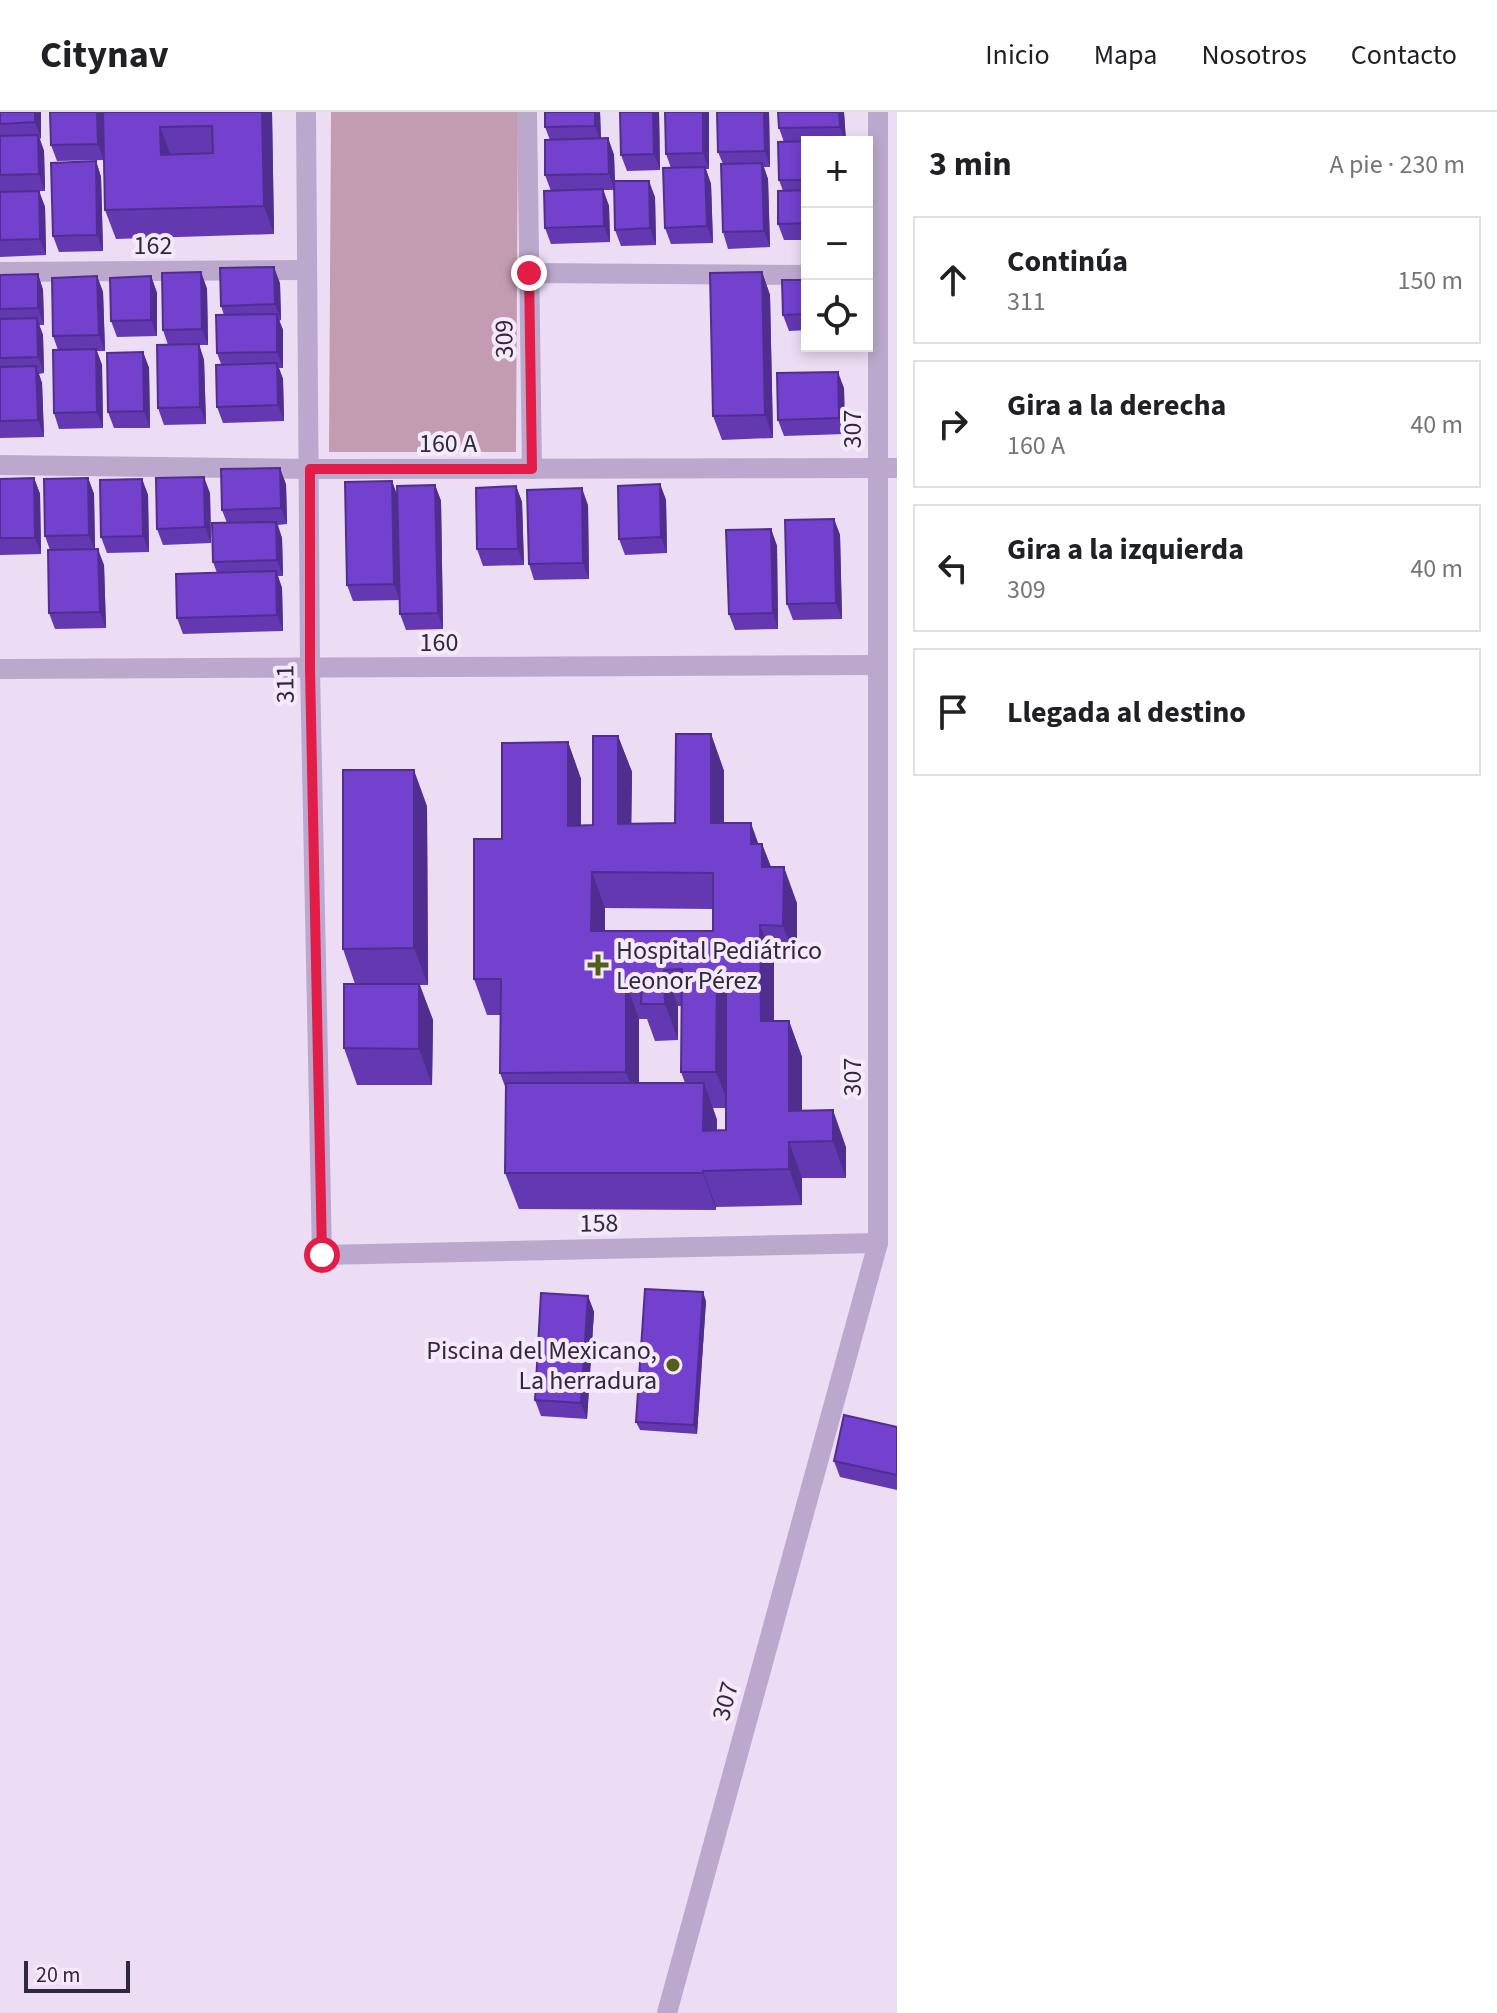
<!DOCTYPE html>
<html lang="es">
<head>
<meta charset="utf-8">
<style>
	body { margin:0; font-family:"Source Sans 3",sans-serif; background:#f2f2f2; color:#202124 }
	.controls { position:absolute; right:24px; top:24px; display:grid; overflow:hidden; border-radius:0px; box-shadow:0 4px 12px #0003 }
	.controls button { width:72px; height:72px; display:grid; place-items:center; padding:0; border:0; border-bottom:2px solid #e0e0e0; background:#fff; color:#202124; font:40px sans-serif }
	.scale { position:absolute; left:24px; bottom:20px; width:106px; box-sizing:border-box; padding-left:8px; border:4px solid #302939; border-top:0; font-size:22px; line-height:28px; white-space:nowrap; color:#302939; -webkit-text-stroke:6px #f5eafb; paint-order:stroke }
	.stop { position:absolute; width:24px; height:24px; margin:-18px; border:6px solid #e11d48; border-radius:50%; background:#fff }
	.stop.end { background:#e11d48; border-color:#fff; box-shadow:0 2px 8px #0008 }
	.list { margin:0; padding:0; list-style:none }
	h2 { display:flex; justify-content:space-between; align-items:center; height:104px; margin:0; padding:0 32px; font-size:34px }
	h2 small { font-size:26px; font-weight:400; color:#757577 }
	.list li { display:grid; grid-template-columns:52px 1fr auto; gap:24px; align-items:center; box-sizing:border-box; height:128px; margin:0 16px 16px; padding:0 16px; border:2px solid #e0e0e0; border-radius:0px }
	.list b { display:block; font-size:30px; white-space:nowrap }
	.list p { margin:0; font-size:26px; white-space:nowrap; color:#757577 }
	.list em { font-size:26px; font-style:normal; color:#757577 }
	.icon { flex:none; width:44px; height:44px; fill:none; stroke:currentColor; stroke-width:2; stroke-linecap:round; stroke-linejoin:round }
	.map { position:relative; flex:none; width:897px; height:1901px; overflow:hidden }
	header { display:flex; align-items:center; gap:48px; box-sizing:border-box; height:112px; padding:0 40px; background:#fff; border-bottom:2px solid #e0e0e0 }
	header strong { font-size:38px }
	nav { display:flex; gap:44px; margin-inline-start:auto; font-size:28px }
	main { display:flex }
	aside { flex:1; background:#fff }
	.map>svg:first-child { display:block }
	.green { fill:#c49cb2 }
	.lines { fill:none; stroke-linecap:round; stroke-linejoin:round }
	.minor { stroke:#bda8cd; stroke-width:20 }
	.wall { fill:#6338b1; fill-rule:evenodd }
	.shaded-wall { fill:#502e90 }
	.building { fill:#7341ce; stroke:#502e90; stroke-width:2; fill-rule:evenodd }
	.route { stroke:#e11d48; stroke-width:10 }
	.poi-dot { fill:#525e1b; stroke:#f5eafb; stroke-width:3 }
	.labels { text-anchor:middle; dominant-baseline:central; stroke-width:8; stroke-linejoin:round; paint-order:stroke }
	.street-label { font-size:26px; fill:#302939; stroke:#f5eafb }
	.poi-label { font-size:26px; fill:#302939; stroke:#f5eafb; text-anchor:start }
</style>
</head>
<body>
<header>
<strong>Citynav</strong>
<nav><a>Inicio</a><a>Mapa</a><a>Nosotros</a><a>Contacto</a></nav>
</header>
<main>
<div class="map">
<svg width="897" height="1901" viewBox="0 0 897 1901">
	<rect width="100%" height="100%" fill="#ecddf4"/>
	<polygon class="green" points="331,0 518,0 516,340 329,340"/>
	<g class="lines">
		<g class="minor">
			<polyline points="306,0 310,557 322,1143 878,1131"/>
			<polyline points="527,0 532,357"/>
			<polyline points="0,160 306,158"/>
			<polyline points="529,161 807,163"/>
			<polyline points="0,353 310,357 897,356"/>
			<polyline points="0,557 878,553"/>
			<polyline points="667,1901 878,1131 878,0"/>
		</g>
	</g>
	<g class="wall">
		<polygon points="0,0 41,0 41,26 40,27 44,39 45,79 39,79 45,95 46,143 0,145"/>
		<polygon points="103,0 104,48 57,49 51,33"/>
		<polygon points="103,0 272,0 274,122 116,127 105,98"/>
		<polygon points="600,0 601,27 608,26 614,43 615,69 655,85 656,133 621,134 615,118 614,78 603,78 609,94 610,130 551,132 545,116 551,79 545,63 550,28 545,15"/>
		<polygon points="620,0 659,0 660,58 627,59 621,43"/>
		<polygon points="709,0 709,57 706,57 711,72 713,131 671,132 665,116 671,56 666,42"/>
		<polygon points="717,0 769,0 770,55 764,55 768,67 770,135 728,137 723,120 723,52 718,40"/>
		<polygon points="844,0 846,30 807,30 807,128 784,128 778,112 783,79 779,68 784,30 779,16"/>
		<polygon points="96,49 101,65 103,139 59,140 53,124"/>
		<polygon points="201,160 207,177 208,233 199,233 204,248 206,312 164,313 158,296 168,233 163,218"/>
		<polygon points="762,160 770,183 773,326 722,328 713,304"/>
		<polygon points="38,162 43,178 44,213 39,213 43,223 44,261 39,262 42,271 44,325 0,326 0,163"/>
		<polygon points="97,164 103,180 105,239 97,239 102,253 103,316 59,317 54,301 58,238 53,224"/>
		<polygon points="151,164 157,181 157,224 117,225 111,209"/>
		<polygon points="807,168 807,218 789,219 783,203"/>
		<polygon points="280,171 281,208 279,209 283,218 283,256 279,256 283,267 284,309 223,311 217,295 221,252 217,241 224,203 221,194"/>
		<polygon points="143,240 149,256 150,316 114,316 108,300"/>
		<polygon points="844,276 845,322 784,324 778,308"/>
		<polygon points="34,366 40,382 41,442 0,443 0,367"/>
		<polygon points="88,366 94,382 95,437 104,453 106,516 55,517 49,501 50,438 45,424"/>
		<polygon points="142,367 148,383 149,440 107,441 101,425"/>
		<polygon points="392,369 397,385 435,373 441,389 443,517 406,518 400,502 400,488 353,489 347,473"/>
		<polygon points="286,372 287,412 278,413 282,426 283,464 278,464 282,476 283,519 183,522 177,506 217,461 213,450 227,411 222,398"/>
		<polygon points="660,372 666,388 667,441 625,443 619,427"/>
		<polygon points="516,374 522,390 524,453 483,454 477,437"/>
		<polygon points="210,381 211,431 163,433 157,417"/>
		<polygon points="588,393 589,467 534,468 529,452"/>
		<polygon points="834,407 840,423 842,507 793,508 787,492"/>
		<polygon points="771,417 777,434 778,517 735,518 729,502"/>
		<path d="M711 622 724 659V711L759 732H762L771 755 797 791V850H774V909H789L802 945V999L846 1035V1066H802V1093L716 1095V1098L519 1097 505 1061 506 977 500 961 501 903H487L474 867 502 727 568 630 581 667V714L593 713 618 624 632 660 631 712 675 711ZM605 796 713 797V819H605ZM678 894H682L681 960 685 971H639V907H647L655 929 678 928ZM713 996H726V1018L717 1019V1008Z"/>
		<polygon points="427,694 428,873 420,873 433,908 432,973 357,973 344,936 355,872 343,837"/>
		<polygon points="588,1184 594,1200 587,1307 541,1304 535,1288"/>
		<polygon points="706,1189 697,1322 640,1318 636,1310"/>
		<polygon points="897,1315 897,1378 840,1365 834,1349"/>
	</g>
	<g class="shaded-wall">
		<polygon points="35,0 41,0 41,26 35,10"/>
		<polygon points="97,0 103,0 104,48 98,32"/>
		<polygon points="262,0 272,0 274,122 264,94"/>
		<polygon points="595,0 600,0 601,30 595,14"/>
		<polygon points="653,0 659,0 660,58 654,42"/>
		<polygon points="703,0 709,0 709,57 703,41"/>
		<polygon points="764,0 769,0 770,55 765,39"/>
		<polygon points="839,0 844,0 846,30 840,15"/>
		<polygon points="160,15 171,44 161,43"/>
		<polygon points="38,23 44,39 45,79 39,62"/>
		<polygon points="608,26 614,43 615,78 609,62"/>
		<polygon points="96,49 101,65 103,139 97,123"/>
		<polygon points="762,51 768,67 770,135 764,119"/>
		<polygon points="705,55 711,72 713,131 707,114"/>
		<polygon points="649,69 655,85 656,133 650,116"/>
		<polygon points="603,77 609,94 610,130 604,114"/>
		<polygon points="39,79 45,95 46,143 40,127"/>
		<polygon points="274,155 280,171 281,208 275,192"/>
		<polygon points="201,160 207,177 208,233 202,217"/>
		<polygon points="762,160 770,183 773,326 765,303"/>
		<polygon points="38,162 43,178 44,213 38,196"/>
		<polygon points="97,164 103,180 105,239 99,223"/>
		<polygon points="151,164 157,181 157,224 151,208"/>
		<polygon points="277,202 283,218 283,256 277,240"/>
		<polygon points="37,206 43,223 44,261 38,245"/>
		<polygon points="199,232 204,248 206,312 200,295"/>
		<polygon points="96,237 102,253 103,316 97,300"/>
		<polygon points="143,240 149,256 150,316 144,299"/>
		<polygon points="277,251 283,267 284,309 278,293"/>
		<polygon points="36,254 42,271 44,325 38,308"/>
		<polygon points="838,260 844,276 845,322 839,306"/>
		<polygon points="280,356 286,372 287,412 281,396"/>
		<polygon points="204,365 210,381 211,431 205,415"/>
		<polygon points="34,366 40,382 41,442 35,426"/>
		<polygon points="88,366 94,382 95,439 89,423"/>
		<polygon points="142,367 148,383 149,440 143,424"/>
		<polygon points="392,369 398,385 400,488 394,472"/>
		<polygon points="660,372 666,388 667,441 661,425"/>
		<polygon points="435,373 441,389 443,517 438,501"/>
		<polygon points="516,374 522,390 524,453 518,437"/>
		<polygon points="582,376 588,393 589,467 583,451"/>
		<polygon points="834,407 840,423 842,507 836,491"/>
		<polygon points="276,410 282,426 283,464 277,448"/>
		<polygon points="771,417 777,434 778,517 773,501"/>
		<polygon points="98,437 104,453 106,516 100,500"/>
		<polygon points="276,459 282,476 283,519 277,503"/>
		<polygon points="711,622 724,659 724,747 711,711"/>
		<polygon points="618,624 632,660 631,748 618,712"/>
		<polygon points="568,630 581,667 581,750 568,714"/>
		<polygon points="414,658 427,694 428,873 414,836"/>
		<polygon points="751,711 762,742 762,732 776,768 764,761 751,732"/>
		<polygon points="784,755 797,791 797,850 783,814"/>
		<polygon points="592,760 605,796 605,855 591,819"/>
		<polygon points="760,813 774,850 774,945 761,909"/>
		<polygon points="664,858 678,894 678,928 665,892"/>
		<polygon points="717,858 730,894 730,996 716,960"/>
		<polygon points="626,871 639,907 639,997 626,960"/>
		<polygon points="419,872 433,908 432,973 419,937"/>
		<polygon points="789,909 802,945 802,1030 789,999"/>
		<polygon points="704,971 717,1008 716,1055 703,1019"/>
		<polygon points="833,998 846,1035 846,1066 833,1029"/>
		<polygon points="789,1030 802,1066 802,1093 789,1057"/>
		<polygon points="703,1059 716,1095 716,1098 703,1061"/>
		<polygon points="703,1180 706,1189 697,1322 694,1313"/>
		<polygon points="588,1184 594,1200 587,1307 581,1291"/>
	</g>
	<g class="building">
		<polygon points="0,0 35,0 35,10 0,12"/>
		<polygon points="50,0 97,0 98,32 51,33"/>
		<path d="M103 0H262L264 94 105 98ZM212 14 213 41 161 43 160 15Z"/>
		<polygon points="545,0 595,0 595,14 545,15"/>
		<polygon points="620,0 653,0 654,42 621,43"/>
		<polygon points="665,0 703,0 703,41 666,42"/>
		<polygon points="717,0 764,0 765,39 718,40"/>
		<polygon points="778,0 839,0 840,15 779,16"/>
		<polygon points="38,23 39,62 0,63 0,24"/>
		<polygon points="608,26 609,62 545,63 545,28"/>
		<polygon points="840,28 840,30 807,30 807,68 779,68 778,30"/>
		<polygon points="96,49 97,123 53,124 51,51"/>
		<polygon points="762,51 764,119 723,120 721,52"/>
		<polygon points="705,55 707,114 665,116 663,56"/>
		<polygon points="614,69 649,69 650,116 615,118"/>
		<polygon points="603,77 604,114 545,116 544,79"/>
		<polygon points="807,78 807,111 778,112 778,79"/>
		<polygon points="39,79 40,127 0,128 0,80"/>
		<polygon points="274,155 275,192 221,194 220,156"/>
		<polygon points="201,160 202,217 163,218 162,161"/>
		<polygon points="762,160 765,303 713,304 710,161"/>
		<polygon points="38,162 38,196 0,197 0,163"/>
		<polygon points="97,164 99,223 53,224 52,166"/>
		<polygon points="151,164 151,208 111,209 110,166"/>
		<polygon points="782,168 807,168 807,202 783,203"/>
		<polygon points="277,202 277,240 217,241 216,203"/>
		<polygon points="37,206 38,245 0,246 0,207"/>
		<polygon points="199,232 200,295 158,296 157,233"/>
		<polygon points="96,237 97,300 54,301 53,238"/>
		<polygon points="143,240 144,299 108,300 107,241"/>
		<polygon points="277,251 278,293 217,295 216,253"/>
		<polygon points="36,254 38,308 0,309 0,255"/>
		<polygon points="838,260 839,306 778,308 777,261"/>
		<polygon points="280,356 281,396 222,398 221,357"/>
		<polygon points="204,365 205,415 157,417 156,366"/>
		<polygon points="34,366 35,426 0,426 0,367"/>
		<polygon points="88,366 89,423 45,424 44,367"/>
		<polygon points="142,367 143,424 101,425 100,368"/>
		<polygon points="392,369 394,472 347,473 345,370"/>
		<polygon points="660,372 661,425 619,427 618,374"/>
		<polygon points="435,373 438,501 400,502 397,374"/>
		<polygon points="516,374 518,437 477,437 476,376"/>
		<polygon points="582,376 583,451 529,452 527,378"/>
		<polygon points="834,407 836,491 787,492 785,408"/>
		<polygon points="276,410 277,448 213,450 212,411"/>
		<polygon points="771,417 773,501 729,502 726,418"/>
		<polygon points="98,437 100,500 49,501 48,438"/>
		<polygon points="276,459 277,503 177,506 176,462"/>
		<path d="M676 622H711V711H751V732H762V755H784L783 814 760 813 761 909H789V999L833 998V1029L789 1030V1057L703 1059V1061H505L506 971H704L703 1019 726 1018V858H717L716 960H681L682 857 664 858 665 892H641L642 870 626 871V960L500 961 501 867H474V727H502V631L568 630V714L593 713V624H618V712L675 711ZM592 760 713 761V819H591Z"/>
		<polygon points="343,658 414,658 414,836 343,837"/>
		<polygon points="344,872 419,872 419,937 344,936"/>
		<polygon points="645,1177 703,1180 694,1313 636,1310"/>
		<polygon points="541,1181 588,1184 581,1291 535,1288"/>
		<polygon points="844,1303 897,1315 897,1363 834,1349"/>
	</g>
	<g class="lines">
		<polyline class="route" points="322,1143 310,557 310,357 532,357 529,161"/>
	</g>
	<g class="poi-dot">
		<path d="M594 841h8v8h8v8h-8v8h-8v-8h-8v-8h8z"/>
		<circle cx="673" cy="1253" r="8"/>
	</g>
	<g class="labels">
		<g class="street-label">
			<text x="153" y="133">162</text>
			<text transform="translate(504 227) rotate(-91)">309</text>
			<text transform="translate(852 317) rotate(-90)">307</text>
			<text x="448" y="331">160 A</text>
			<text x="439" y="530">160</text>
			<text transform="translate(285 572) rotate(-91)">311</text>
			<text transform="translate(852 965) rotate(-90)">307</text>
			<text transform="translate(599 1111) rotate(-1)">158</text>
			<text transform="translate(725 1589) rotate(-75)">307</text>
		</g>
		<g class="poi-label">
			<text x="616" y="838">Hospital Pediátrico<tspan x="616" dy="30">Leonor Pérez</tspan></text>
			<text x="657" y="1238" text-anchor="end">Piscina del Mexicano,<tspan x="657" dy="30">La herradura</tspan></text>
		</g>
	</g>
</svg>
<div class="controls">
<button>+</button>
<button>−</button>
<button><svg class="icon" aria-label="locate" viewBox="0 0 24 24"><circle cx="12" cy="12" r="6"/><path d="M12 2v4M12 18v4M2 12h4M18 12h4"/></svg></button>
</div>
<div class="scale">20 m</div>
<div class="stop" style="left:322px;top:1143px"></div>
<div class="stop end" style="left:529px;top:161px"></div>
</div>
<aside>
<h2>3 min<small>A pie · 230 m</small></h2>
<ul class="list">
<li><svg class="icon" aria-label="ahead" viewBox="0 0 24 24"><path d="M12 20V5M6 11l6-6 6 6"/></svg><div><b>Continúa</b><p>311</p></div><em>150 m</em></li>
<li><svg class="icon" aria-label="right" viewBox="0 0 24 24"><path d="M7 20v-9h11M14 6l5 5-5 5"/></svg><div><b>Gira a la derecha</b><p>160 A</p></div><em>40 m</em></li>
<li><svg class="icon" aria-label="left" viewBox="0 0 24 24"><path d="M17 20v-9H6M10 6l-5 5 5 5"/></svg><div><b>Gira a la izquierda</b><p>309</p></div><em>40 m</em></li>
<li><svg class="icon" aria-label="arrive" viewBox="0 0 24 24"><path d="M6 21V4h12l-3 4 3 4H6"/></svg><div><b>Llegada al destino</b></div></li>
</ul>
</aside>
</main>
</body>
</html>
